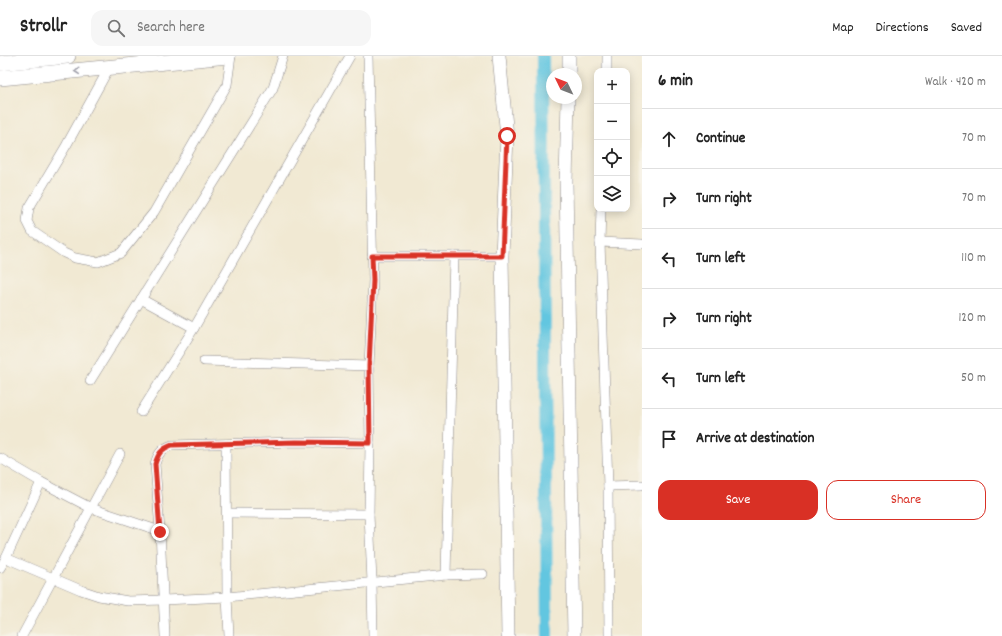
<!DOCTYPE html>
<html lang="en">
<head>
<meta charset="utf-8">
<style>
	body { margin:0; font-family:Dekko,sans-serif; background:#f6f6f6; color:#222 }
	.controls { position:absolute; right:12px; top:12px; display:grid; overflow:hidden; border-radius:8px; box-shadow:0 2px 10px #0003 }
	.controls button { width:36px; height:36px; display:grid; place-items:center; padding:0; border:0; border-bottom:1px solid #e0e0e0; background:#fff; color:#222; font:20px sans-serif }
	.compass { position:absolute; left:546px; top:12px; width:36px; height:36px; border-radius:50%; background:#fff; box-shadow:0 2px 10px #0003; rotate:313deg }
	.stop { position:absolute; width:12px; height:12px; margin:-9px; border:3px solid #d93025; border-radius:50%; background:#fff }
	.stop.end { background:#d93025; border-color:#fff; box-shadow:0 1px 4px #0008 }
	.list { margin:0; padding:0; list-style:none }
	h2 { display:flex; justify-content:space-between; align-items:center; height:52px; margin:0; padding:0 16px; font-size:17px }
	h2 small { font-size:13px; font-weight:400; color:#767676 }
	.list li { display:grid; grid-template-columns:26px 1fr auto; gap:12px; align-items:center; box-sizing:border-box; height:60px; padding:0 16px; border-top:1px solid #e0e0e0 }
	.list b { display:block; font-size:15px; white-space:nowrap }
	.list em { font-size:13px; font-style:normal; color:#767676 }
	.actions { display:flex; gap:8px; padding:12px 16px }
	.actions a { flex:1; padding:9px 0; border:1px solid #d93025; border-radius:12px; text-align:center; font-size:14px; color:#d93025 }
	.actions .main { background:#d93025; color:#fff }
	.icon { flex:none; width:22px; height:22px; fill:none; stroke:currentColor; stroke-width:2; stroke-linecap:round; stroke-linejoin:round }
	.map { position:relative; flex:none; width:642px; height:580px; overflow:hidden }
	header { display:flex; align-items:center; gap:24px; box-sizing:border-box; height:56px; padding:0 20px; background:#fff; border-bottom:1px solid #e0e0e0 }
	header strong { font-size:19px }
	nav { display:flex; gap:22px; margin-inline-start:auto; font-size:14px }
	.search { width:280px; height:36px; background:#f6f6f6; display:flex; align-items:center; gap:10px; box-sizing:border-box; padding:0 14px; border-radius:12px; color:#767676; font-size:15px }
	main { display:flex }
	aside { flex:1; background:#fff }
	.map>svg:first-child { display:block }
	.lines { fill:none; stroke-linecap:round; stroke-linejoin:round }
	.canal { stroke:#62c6e0; stroke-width:12 }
	.street-casing { stroke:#8a8687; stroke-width:10 }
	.secondary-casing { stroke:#8a8687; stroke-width:14 }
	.primary-casing { stroke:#8a8687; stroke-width:16 }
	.street { stroke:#fff; stroke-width:9 }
	.secondary { stroke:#fff; stroke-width:13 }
	.primary { stroke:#fff; stroke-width:15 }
	.oneway { stroke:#9c9ca7 }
	.route { stroke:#d93025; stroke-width:5 }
</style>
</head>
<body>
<header>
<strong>Strollr</strong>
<div class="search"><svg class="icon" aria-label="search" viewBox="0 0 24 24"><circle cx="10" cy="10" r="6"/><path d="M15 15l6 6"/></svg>Search here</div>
<nav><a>Map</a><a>Directions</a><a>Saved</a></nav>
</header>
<main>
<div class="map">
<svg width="642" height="580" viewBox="0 0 642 580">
	<rect width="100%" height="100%" fill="#f7f3e8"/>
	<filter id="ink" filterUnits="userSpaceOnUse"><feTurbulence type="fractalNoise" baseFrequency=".025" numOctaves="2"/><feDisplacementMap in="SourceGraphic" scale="8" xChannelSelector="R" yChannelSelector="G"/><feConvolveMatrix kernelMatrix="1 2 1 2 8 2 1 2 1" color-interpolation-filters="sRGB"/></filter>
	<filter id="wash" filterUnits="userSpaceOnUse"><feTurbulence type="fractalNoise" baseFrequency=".012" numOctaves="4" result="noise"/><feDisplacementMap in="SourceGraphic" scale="16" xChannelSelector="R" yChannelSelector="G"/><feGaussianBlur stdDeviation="0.9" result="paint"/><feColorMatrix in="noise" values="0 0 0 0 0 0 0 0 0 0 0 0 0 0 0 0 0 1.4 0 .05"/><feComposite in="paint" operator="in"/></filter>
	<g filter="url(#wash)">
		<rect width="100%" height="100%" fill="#f1e9d3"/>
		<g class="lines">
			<polyline class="canal" points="543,0 547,580"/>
		</g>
	</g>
	<g filter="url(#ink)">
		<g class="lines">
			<defs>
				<g id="street">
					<polyline points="368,0 373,224 369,310 370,387 369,458 372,526 373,580"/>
					<polyline points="109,12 66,90 29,152 27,165 32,175 64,197 75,202 98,206 121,197 154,156 227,29 231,0"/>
					<polyline points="607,15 607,0"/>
					<polyline points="600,186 601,153"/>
					<polyline points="372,200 502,200"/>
					<polyline points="141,243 194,272"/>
					<polyline points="204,305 369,310"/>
					<polyline points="90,325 273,32 283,0"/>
					<polyline points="141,356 194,272 350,0"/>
					<polyline points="226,388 227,541 229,580"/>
					<polyline points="0,402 41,426 91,452 160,475"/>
					<polyline points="608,430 642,429"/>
					<polyline points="227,457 369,458"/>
					<polyline points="6,502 41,426"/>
					<polyline points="0,512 6,502 81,534 99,540 128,545 164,544 227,541 446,519 454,200"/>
					<polyline points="446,519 483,518"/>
					<polyline points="22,580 120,398"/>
					<path d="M165 580 160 475 155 408C158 398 161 393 172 389L296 386 370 387"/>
					<polyline points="609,580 608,430 600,186 642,188"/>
				</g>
				<g id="secondary">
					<polyline points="499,0 507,80 502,200 508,580"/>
					<polyline points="569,18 569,0"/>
					<polyline points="568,42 566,126 574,580"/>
				</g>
				<g id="primary">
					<polyline points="0,7 68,0"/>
					<polyline points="0,22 228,0"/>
				</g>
			</defs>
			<use href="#street" class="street-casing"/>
			<use href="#secondary" class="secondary-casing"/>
			<use href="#primary" class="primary-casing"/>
			<use href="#street" class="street"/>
			<use href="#secondary" class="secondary"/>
			<use href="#primary" class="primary"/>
		</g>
		<defs><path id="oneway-chevron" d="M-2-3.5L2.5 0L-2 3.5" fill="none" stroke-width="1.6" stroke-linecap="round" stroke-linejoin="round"/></defs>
		<use class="oneway" href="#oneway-chevron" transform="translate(77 15) rotate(175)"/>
	</g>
	<g class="lines" filter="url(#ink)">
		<path class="route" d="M160 476 155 408C158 398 161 393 172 389L296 386 370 387 369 310 373 224 372 200H502L507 80"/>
	</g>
</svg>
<div class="controls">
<button>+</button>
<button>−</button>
<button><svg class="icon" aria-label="locate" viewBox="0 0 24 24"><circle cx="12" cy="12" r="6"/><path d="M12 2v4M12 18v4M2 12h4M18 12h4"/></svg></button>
<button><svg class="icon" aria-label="layers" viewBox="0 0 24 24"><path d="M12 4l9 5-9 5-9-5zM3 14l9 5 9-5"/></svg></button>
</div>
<svg class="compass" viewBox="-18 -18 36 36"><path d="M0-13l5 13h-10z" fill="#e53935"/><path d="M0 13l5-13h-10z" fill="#767676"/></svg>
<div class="stop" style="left:507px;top:80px"></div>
<div class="stop end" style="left:160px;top:476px"></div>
</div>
<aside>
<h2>6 min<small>Walk · 420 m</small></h2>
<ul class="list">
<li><svg class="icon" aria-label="ahead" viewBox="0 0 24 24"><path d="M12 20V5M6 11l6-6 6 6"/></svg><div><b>Continue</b></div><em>70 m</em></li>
<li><svg class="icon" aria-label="right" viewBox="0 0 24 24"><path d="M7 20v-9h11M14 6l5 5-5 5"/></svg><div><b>Turn right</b></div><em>70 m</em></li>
<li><svg class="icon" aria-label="left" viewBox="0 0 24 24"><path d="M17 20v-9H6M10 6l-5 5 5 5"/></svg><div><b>Turn left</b></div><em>110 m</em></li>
<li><svg class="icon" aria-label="right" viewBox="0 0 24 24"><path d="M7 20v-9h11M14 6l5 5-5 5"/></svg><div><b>Turn right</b></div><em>120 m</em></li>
<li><svg class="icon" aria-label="left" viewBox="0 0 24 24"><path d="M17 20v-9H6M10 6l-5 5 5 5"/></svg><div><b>Turn left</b></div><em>50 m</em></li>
<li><svg class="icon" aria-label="arrive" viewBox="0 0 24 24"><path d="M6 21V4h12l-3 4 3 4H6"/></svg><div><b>Arrive at destination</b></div></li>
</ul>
<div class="actions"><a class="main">Save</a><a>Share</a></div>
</aside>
</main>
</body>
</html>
